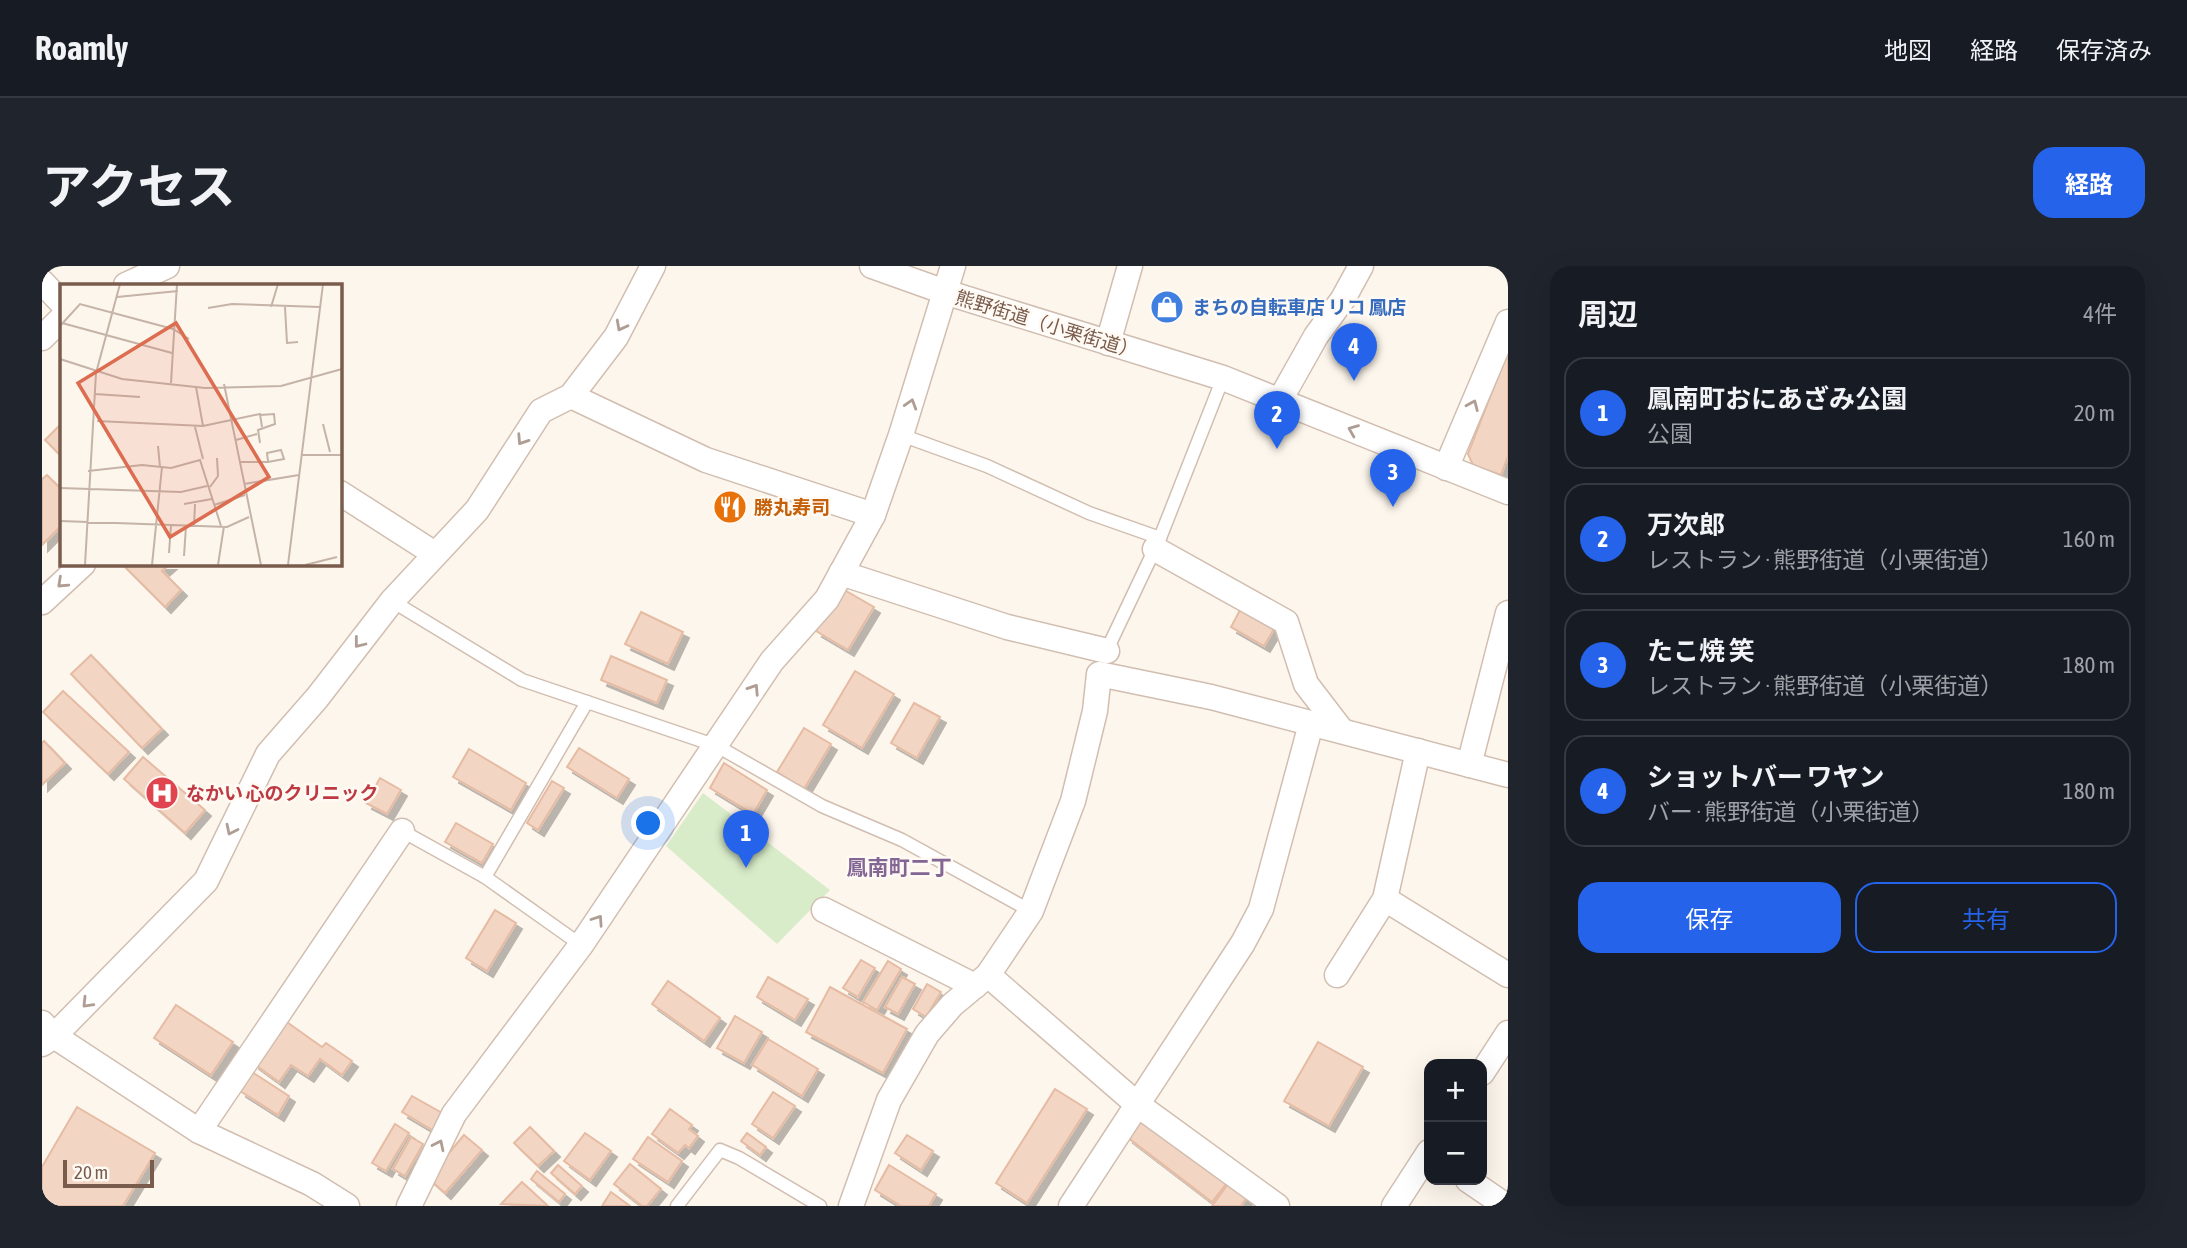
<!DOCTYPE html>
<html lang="ja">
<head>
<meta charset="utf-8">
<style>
	body { margin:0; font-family:"Asap Condensed","Noto Sans JP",sans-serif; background:#20242c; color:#f1f3f6 }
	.controls { position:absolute; right:21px; bottom:21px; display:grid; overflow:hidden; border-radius:14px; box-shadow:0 7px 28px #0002 }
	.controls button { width:63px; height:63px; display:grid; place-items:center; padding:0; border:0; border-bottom:2px solid #363941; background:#171b24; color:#f1f3f6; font:35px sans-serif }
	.scale { position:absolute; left:21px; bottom:18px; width:91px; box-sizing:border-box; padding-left:7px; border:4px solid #7a5c4d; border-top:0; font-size:19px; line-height:24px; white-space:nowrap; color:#7a5c4d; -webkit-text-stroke:5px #fffaf3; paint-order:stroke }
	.you { position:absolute; left:607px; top:558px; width:24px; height:24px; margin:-18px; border:5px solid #fff; border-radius:50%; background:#1a73e8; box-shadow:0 0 0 10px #1a73e833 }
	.badge { display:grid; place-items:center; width:46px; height:46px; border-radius:50%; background:#2563eb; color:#fff; font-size:23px; font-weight:700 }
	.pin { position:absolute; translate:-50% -58px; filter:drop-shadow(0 2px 4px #0008) }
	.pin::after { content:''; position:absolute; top:37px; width:24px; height:21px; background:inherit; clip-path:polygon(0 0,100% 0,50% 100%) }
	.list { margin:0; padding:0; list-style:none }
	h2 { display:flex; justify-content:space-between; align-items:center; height:91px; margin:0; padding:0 28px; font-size:30px }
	h2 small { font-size:23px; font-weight:400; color:#9ea1a6 }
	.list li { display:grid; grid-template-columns:46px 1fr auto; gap:21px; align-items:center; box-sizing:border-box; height:112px; margin:0 14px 14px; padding:0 14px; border:2px solid #363941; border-radius:21px }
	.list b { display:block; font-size:26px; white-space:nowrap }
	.list p { margin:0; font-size:23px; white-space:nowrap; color:#9ea1a6 }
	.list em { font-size:23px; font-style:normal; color:#9ea1a6 }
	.actions { display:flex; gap:14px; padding:21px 28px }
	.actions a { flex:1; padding:16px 0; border:2px solid #2563eb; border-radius:21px; text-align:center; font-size:24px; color:#2563eb }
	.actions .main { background:#2563eb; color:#fff }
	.map { position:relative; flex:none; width:1466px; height:940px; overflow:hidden; border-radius:21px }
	header { display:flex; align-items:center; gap:42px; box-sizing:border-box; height:98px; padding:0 35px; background:#171b24; border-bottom:2px solid #363941 }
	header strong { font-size:33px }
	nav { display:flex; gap:38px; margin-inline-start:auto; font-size:24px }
	.intro { display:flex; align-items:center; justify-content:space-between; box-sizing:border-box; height:168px; padding:0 42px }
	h1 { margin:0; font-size:49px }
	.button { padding:18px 32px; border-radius:21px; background:#2563eb; color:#fff; font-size:24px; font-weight:700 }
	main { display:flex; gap:42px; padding:0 42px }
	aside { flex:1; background:#171b24; border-radius:21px; box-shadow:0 7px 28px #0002 }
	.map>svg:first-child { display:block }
	.green { fill:#d8ecc9 }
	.building { fill:#f3d5c3; stroke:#e6bba3; stroke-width:2; filter:url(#shadow) }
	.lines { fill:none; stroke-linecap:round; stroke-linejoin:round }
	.lane-casing { stroke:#d1beb0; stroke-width:15 }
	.street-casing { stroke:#d1beb0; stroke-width:27 }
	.lane { stroke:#fff; stroke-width:12 }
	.street { stroke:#fff; stroke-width:24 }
	.oneway { stroke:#af9d94 }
	.labels { text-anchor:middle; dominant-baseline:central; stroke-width:5; stroke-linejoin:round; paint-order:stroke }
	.shop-label { font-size:19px; font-weight:bold; fill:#366cbe; stroke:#fffaf3; text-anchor:start }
	.street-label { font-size:19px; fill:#7a5c4d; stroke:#fffaf3 }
	.food-label { font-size:19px; font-weight:bold; fill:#c56008; stroke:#fffaf3; text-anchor:start }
	.health-label { font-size:19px; font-weight:bold; fill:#be3a42; stroke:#fffaf3; text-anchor:start }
	.neighbourhood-label { font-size:21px; font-weight:bold; fill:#846695; stroke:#fffaf3 }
	.inset-road { fill:none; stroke:#c5b3a7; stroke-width:2 }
	.view { fill:#dc6d51; fill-opacity:0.15; stroke:#dc6d51; stroke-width:3.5 }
	.inset-edge { fill:none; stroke:#7a5c4d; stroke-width:3.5 }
</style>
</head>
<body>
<header>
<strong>Roamly</strong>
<nav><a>地図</a><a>経路</a><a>保存済み</a></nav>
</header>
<div class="intro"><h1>アクセス</h1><a class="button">経路</a></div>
<main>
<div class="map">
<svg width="1466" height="940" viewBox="0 0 1466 940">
	<defs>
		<filter id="shadow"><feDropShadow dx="6" dy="6" stdDeviation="0" flood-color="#0004"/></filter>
	</defs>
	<rect width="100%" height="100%" fill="#fdf6ec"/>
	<polygon class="green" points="661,527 788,624 735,678 624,580"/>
	<g class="building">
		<polygon points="1464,90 1466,91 1466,190 1459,209 1431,199 1426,188"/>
		<polygon points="19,158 19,190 3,174"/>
		<polygon points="5,209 19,223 19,260 0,279 0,213"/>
		<polygon points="80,298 128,298 120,305 139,324 123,341"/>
		<polygon points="799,322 832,341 806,384 774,365"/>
		<polygon points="1198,344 1232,363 1222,380 1189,361"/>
		<polygon points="599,346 641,366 626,398 583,378"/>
		<polygon points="49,389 120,463 100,482 29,408"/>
		<polygon points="569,390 625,414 615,437 559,414"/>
		<polygon points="813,405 852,428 820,482 781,459"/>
		<polygon points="21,425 87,486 66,508 1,446"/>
		<polygon points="872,437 898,451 875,492 849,477"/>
		<polygon points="762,462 789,478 762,523 735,506"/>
		<polygon points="2,475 23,497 0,519 0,477"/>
		<polygon points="537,482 587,513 575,532 525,501"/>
		<polygon points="427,483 484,517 469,544 411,511"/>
		<polygon points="101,491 163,544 143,567 82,513"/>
		<polygon points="682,497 725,524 711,548 668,522"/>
		<polygon points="338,512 359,524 345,548 324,537"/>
		<polygon points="510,515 522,522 496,564 485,557"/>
		<polygon points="414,557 451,578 440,597 403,576"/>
		<polygon points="453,644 474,657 445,705 424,692"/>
		<polygon points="819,694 833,702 816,731 801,722"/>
		<polygon points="846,695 859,703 835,744 821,736"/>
		<polygon points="726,711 766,733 753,754 715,731"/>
		<polygon points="860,711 873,718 856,748 843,741"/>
		<polygon points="626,715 678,752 662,775 610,738"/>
		<polygon points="885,718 899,726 884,751 871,743"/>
		<polygon points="788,721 865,763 841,807 764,766"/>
		<polygon points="134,739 191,776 169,809 112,772"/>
		<polygon points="693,750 720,766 702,797 675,782"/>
		<polygon points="242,754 280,781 284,777 310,795 300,809 278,793 266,810 249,799 237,816 211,797"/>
		<polygon points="726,773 776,803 760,830 710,799"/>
		<polygon points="1276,776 1321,801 1287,860 1242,835"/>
		<polygon points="210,806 247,830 236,849 198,825"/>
		<polygon points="1013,823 1045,843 985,937 954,917"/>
		<polygon points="731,826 753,840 731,872 710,858"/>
		<polygon points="370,830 402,848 392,865 360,846"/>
		<polygon points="35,841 113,887 81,940 0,940 0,901"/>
		<polygon points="628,843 650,859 647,863 656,870 647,882 643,879 636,887 610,868"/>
		<polygon points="1103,851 1188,913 1170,936 1085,871"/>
		<polygon points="353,858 367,867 344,905 330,897"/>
		<polygon points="488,861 512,885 496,900 472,877"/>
		<polygon points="543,867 569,885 548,914 522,895"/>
		<polygon points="705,867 724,881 718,889 699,875"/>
		<polygon points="422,869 440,884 403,927 386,912"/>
		<polygon points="865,869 891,885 879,904 853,887"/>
		<polygon points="369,871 381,878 363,910 351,903"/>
		<polygon points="606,871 640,895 626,916 591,893"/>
		<polygon points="588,898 619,923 605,940 600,940 572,918"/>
		<polygon points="516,899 540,920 533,928 509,907"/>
		<polygon points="847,899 894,928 887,940 859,940 833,924"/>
		<polygon points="495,905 523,928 517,936 489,913"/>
		<polygon points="1189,914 1207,928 1199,940 1170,940"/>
		<polygon points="480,916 506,940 459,938"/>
		<polygon points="569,926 588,940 560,940"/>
	</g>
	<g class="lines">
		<defs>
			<g id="lane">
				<polyline points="859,169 945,200 1047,247 1118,272"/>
				<polyline points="350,335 480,414 675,480 780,540 860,574 989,645"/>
				<polyline points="1063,388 1118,272 1181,112"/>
				<polyline points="360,565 443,611 539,679"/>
				<polyline points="443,611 545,436"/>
				<polyline points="635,940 678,884 697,892 778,940"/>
			</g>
			<g id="street">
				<polyline points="830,0 903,26 1181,112 1466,226"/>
				<polyline points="0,16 19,36"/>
				<polyline points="84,19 125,0"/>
				<polyline points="0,72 19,53"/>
				<polyline points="1066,77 1088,0"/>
				<polyline points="529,130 664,194 831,249"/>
				<polyline points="1238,134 1274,70 1301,33 1319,0"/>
				<polyline points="1404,202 1466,56"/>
				<polyline points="298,227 393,288"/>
				<polyline points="1113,283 1244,356 1264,418 1300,465"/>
				<polyline points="799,307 965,361 1065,385"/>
				<polyline points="0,336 41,298"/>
				<polyline points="1427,499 1466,347"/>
				<polyline points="1343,633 1466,709"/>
				<polyline points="782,644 933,720"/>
				<polyline points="946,709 1096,839 1235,940"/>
				<polyline points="1295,709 1343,633 1376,485"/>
				<polyline points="0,757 12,770 157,865 270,918 305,940"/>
				<polyline points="0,778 12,770 164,615 226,488 275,432 350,335 435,244 499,145 529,130 574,71 611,0"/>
				<polyline points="1440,807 1466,767"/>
				<polyline points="157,865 360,565"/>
				<polyline points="1426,914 1464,940"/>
				<polyline points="367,940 412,848 539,679 730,395 785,333 831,249 859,169 911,0"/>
				<polyline points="809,940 847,834 885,768 910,739 946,709 989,645 1031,535 1053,445 1057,408 1169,431 1466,509"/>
				<polyline points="1029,940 1201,677 1219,643 1269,458"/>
				<polyline points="1352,940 1387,886"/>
			</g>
		</defs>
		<use href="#lane" class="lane-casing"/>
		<use href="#street" class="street-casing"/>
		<use href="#lane" class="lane"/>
		<use href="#street" class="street"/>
	</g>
	<defs><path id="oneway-chevron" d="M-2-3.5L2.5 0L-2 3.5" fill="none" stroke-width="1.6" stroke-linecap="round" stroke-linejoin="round" transform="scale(1.75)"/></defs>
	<g class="oneway">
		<use href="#oneway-chevron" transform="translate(579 60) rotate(118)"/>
		<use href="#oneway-chevron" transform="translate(869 138) rotate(-73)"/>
		<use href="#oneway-chevron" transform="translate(1431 139) rotate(-67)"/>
		<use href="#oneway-chevron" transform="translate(1311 164) rotate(-158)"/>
		<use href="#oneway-chevron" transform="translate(480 174) rotate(123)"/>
		<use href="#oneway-chevron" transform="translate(20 317) rotate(137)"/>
		<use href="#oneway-chevron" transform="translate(317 377) rotate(128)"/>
		<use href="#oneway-chevron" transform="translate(712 423) rotate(-57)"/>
		<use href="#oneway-chevron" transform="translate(189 564) rotate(116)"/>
		<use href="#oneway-chevron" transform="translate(556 654) rotate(-56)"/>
		<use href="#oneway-chevron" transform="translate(45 737) rotate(134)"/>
		<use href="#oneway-chevron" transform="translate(397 879) rotate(-64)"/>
	</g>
	<defs>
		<symbol id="shop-disc" viewBox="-11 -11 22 22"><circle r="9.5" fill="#3f7fe0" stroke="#fffaf3"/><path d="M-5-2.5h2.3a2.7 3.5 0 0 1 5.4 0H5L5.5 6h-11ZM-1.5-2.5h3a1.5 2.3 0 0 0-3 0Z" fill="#fff"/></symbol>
		<symbol id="restaurant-disc" viewBox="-11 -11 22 22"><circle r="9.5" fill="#e8710a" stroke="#fffaf3"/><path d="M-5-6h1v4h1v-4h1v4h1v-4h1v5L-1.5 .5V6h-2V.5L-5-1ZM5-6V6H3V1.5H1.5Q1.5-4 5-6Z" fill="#fff"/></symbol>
		<symbol id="hospital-disc" viewBox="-11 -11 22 22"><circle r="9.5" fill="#e0444e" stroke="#fffaf3"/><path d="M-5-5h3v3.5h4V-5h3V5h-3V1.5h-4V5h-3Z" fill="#fff"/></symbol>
	</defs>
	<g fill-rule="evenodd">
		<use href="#shop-disc" x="1106" y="22" width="38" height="38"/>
		<use href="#restaurant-disc" x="669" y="222" width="38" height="38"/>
		<use href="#hospital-disc" x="101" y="508" width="38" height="38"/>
	</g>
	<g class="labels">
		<g class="shop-label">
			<text x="1150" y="41">まちの自転車店 リコ 鳳店</text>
		</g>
		<g class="street-label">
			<text transform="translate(1005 58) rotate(17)">熊野街道（小栗街道）</text>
		</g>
		<g class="food-label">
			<text x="712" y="241">勝丸寿司</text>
		</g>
		<g class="health-label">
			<text x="144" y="527">なかい 心のクリニック</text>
		</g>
		<g class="neighbourhood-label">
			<text x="857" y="601">鳳南町二丁</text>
		</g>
	</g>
	<g transform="translate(18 18)">
		<rect width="282" height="282" fill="#fdf6ec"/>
		<path class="inset-road" d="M57 13 118 7M211 23 218 0M225 23 227 59 238 58M148 24 172 20 260 23M2 39 112 69M0 42 20 20 113 45 129 55M0 75 62 95 145 104 221 102 282 85M111 99 117 0M164 100 201 281M136 103 143 142M35 110 80 113M200 131 214 130 215 140 198 146 200 159M37 137 143 142 200 130 202 143M263 140 270 168M135 143 143 175M176 156 197 150M98 162 100 183M242 171H282M180 178H208L224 175 221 166 207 169 208 177M28 187 82 181 111 184 140 176 161 242M184 200 239 191M150 203 158 192 157 174M0 204 121 208 147 202M124 220 152 215M154 221 185 211M0 237 167 243 189 233M134 242 135 220M109 269 111 241M124 272 126 242M25 281 36 89 60 0M92 281 102 183M158 281 164 242M228 281 263 0M245 281 277 273"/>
		<path class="view" d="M116 39 209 193 110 253 18 99Z"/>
		<rect width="282" height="282" class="inset-edge"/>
	</g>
</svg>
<div class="controls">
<button>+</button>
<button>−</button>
</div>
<div class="scale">20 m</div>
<div class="you"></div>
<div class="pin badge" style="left:704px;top:602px">1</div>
<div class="pin badge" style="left:1235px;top:183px">2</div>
<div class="pin badge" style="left:1351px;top:241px">3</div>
<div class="pin badge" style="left:1312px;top:115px">4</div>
</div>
<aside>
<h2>周辺<small>4件</small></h2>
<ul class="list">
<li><span class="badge">1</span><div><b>鳳南町おにあざみ公園</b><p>公園</p></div><em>20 m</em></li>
<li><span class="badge">2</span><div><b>万次郎</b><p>レストラン · 熊野街道（小栗街道）</p></div><em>160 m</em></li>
<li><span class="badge">3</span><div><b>たこ焼 笑</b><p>レストラン · 熊野街道（小栗街道）</p></div><em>180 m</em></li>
<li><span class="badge">4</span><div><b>ショットバー ワヤン</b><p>バー · 熊野街道（小栗街道）</p></div><em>180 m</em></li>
</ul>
<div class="actions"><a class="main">保存</a><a>共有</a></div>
</aside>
</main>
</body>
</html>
